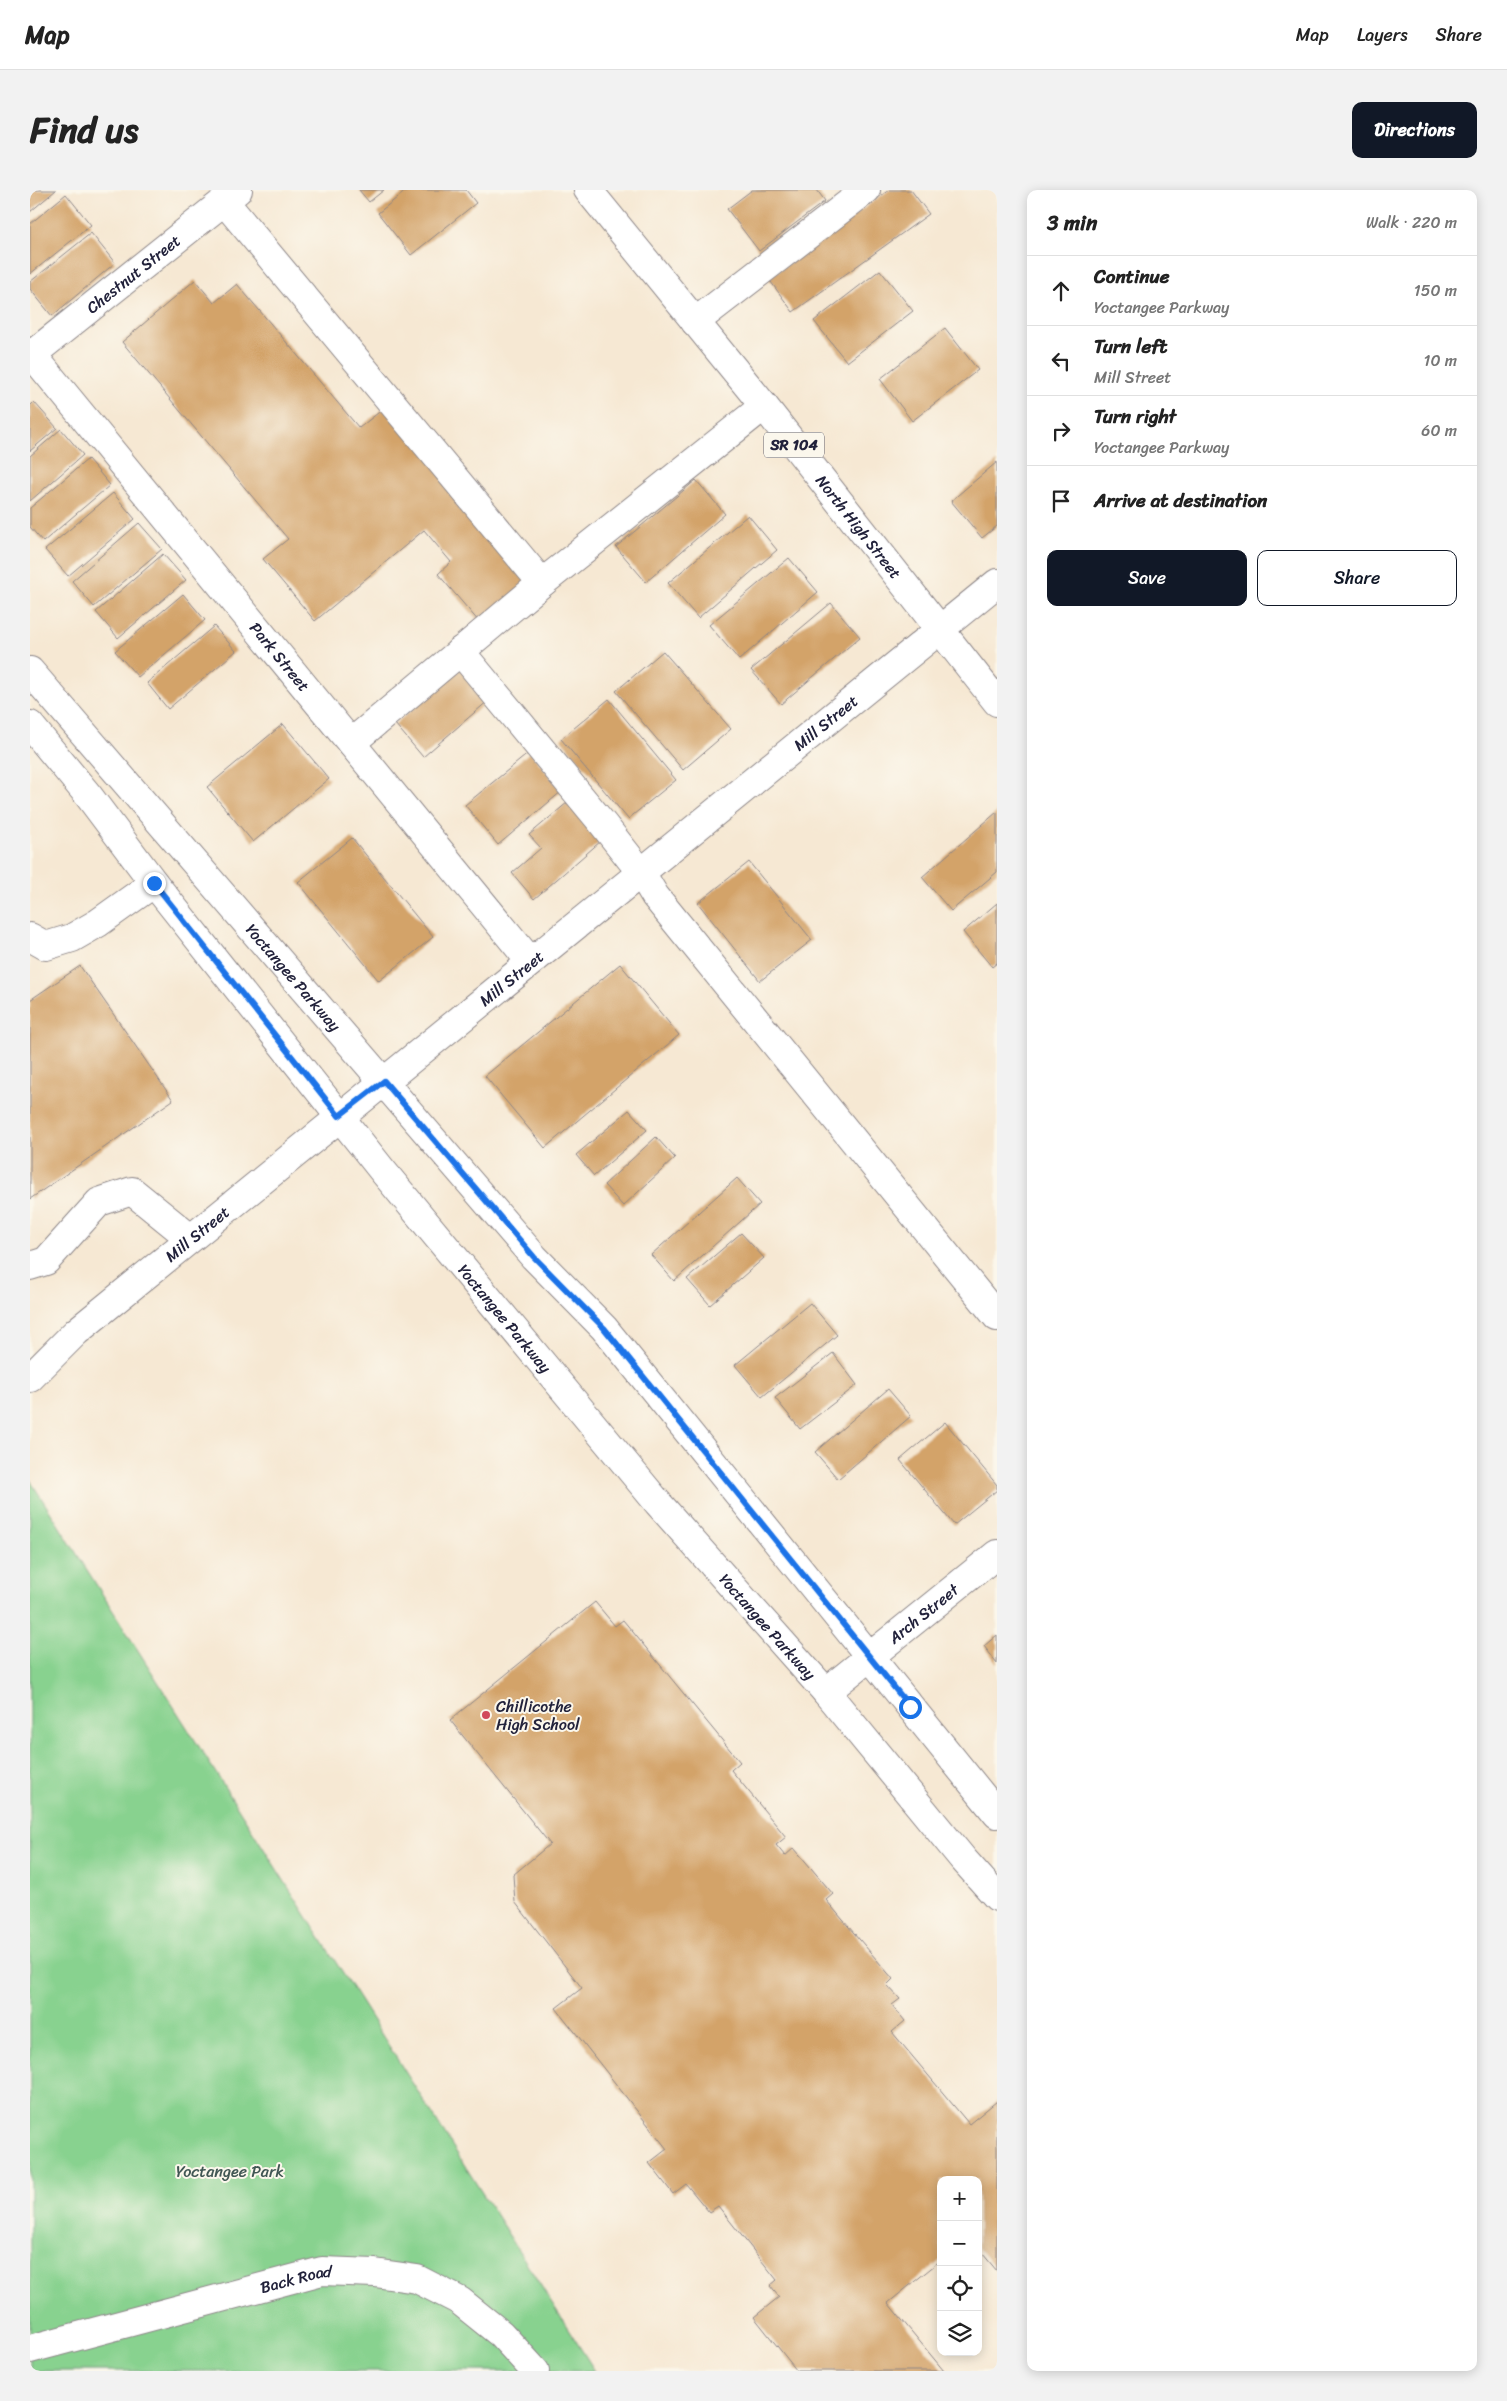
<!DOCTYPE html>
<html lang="en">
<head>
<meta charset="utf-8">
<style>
	body { margin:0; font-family:Sriracha,sans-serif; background:#f2f2f2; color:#222 }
	.controls { position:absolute; right:15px; bottom:15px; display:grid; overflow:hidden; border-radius:10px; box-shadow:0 2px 12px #0003 }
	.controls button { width:45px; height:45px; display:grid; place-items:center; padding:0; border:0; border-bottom:1px solid #e0e0e0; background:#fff; color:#222; font:25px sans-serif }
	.stop { position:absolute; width:15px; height:15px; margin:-11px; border:4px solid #1a73e8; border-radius:50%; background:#fff }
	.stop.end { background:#1a73e8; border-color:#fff; box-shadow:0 1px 5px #0008 }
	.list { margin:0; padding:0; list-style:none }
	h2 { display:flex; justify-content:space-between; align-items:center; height:65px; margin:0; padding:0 20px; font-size:21px }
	h2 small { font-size:16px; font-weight:400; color:#767676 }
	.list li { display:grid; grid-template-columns:32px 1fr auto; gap:15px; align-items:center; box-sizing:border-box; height:70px; padding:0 20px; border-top:1px solid #e0e0e0 }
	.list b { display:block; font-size:19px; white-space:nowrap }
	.list p { margin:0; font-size:16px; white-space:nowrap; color:#767676 }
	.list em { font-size:16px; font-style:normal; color:#767676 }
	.actions { display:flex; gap:10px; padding:15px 20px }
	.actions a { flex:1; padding:11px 0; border:1px solid #111827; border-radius:10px; text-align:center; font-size:18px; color:#111827 }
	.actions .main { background:#111827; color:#fff }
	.icon { flex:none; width:28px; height:28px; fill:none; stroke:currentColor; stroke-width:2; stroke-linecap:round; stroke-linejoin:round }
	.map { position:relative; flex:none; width:967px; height:2181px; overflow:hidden; border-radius:10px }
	header { display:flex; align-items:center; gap:30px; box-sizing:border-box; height:70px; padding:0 25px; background:#fff; border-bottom:1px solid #e0e0e0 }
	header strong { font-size:24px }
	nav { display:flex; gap:28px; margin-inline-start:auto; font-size:18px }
	.intro { display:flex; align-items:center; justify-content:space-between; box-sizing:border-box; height:120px; padding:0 30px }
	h1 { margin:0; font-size:35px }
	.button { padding:12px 22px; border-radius:10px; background:#111827; color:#fff; font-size:18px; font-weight:700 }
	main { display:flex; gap:30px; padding:0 30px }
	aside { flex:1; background:#fff; border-radius:10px; box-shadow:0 2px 12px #0003 }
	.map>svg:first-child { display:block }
	.green { fill:#88d28f; stroke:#557a65 }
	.building { fill:#d3a369 }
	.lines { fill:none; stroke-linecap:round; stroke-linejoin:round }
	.minor-casing { stroke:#8c8587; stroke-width:30 }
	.major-casing { stroke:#8c8587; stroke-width:30 }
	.minor { stroke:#fff; stroke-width:28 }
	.major { stroke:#fff; stroke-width:28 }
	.route { stroke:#1a73e8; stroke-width:6 }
	.poi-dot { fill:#d1495b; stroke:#fbf7ec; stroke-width:2 }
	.labels { text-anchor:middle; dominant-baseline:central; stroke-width:4; stroke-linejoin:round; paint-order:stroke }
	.shield { fill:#fbf7ec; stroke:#636270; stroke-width:1 }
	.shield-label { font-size:15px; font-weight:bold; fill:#22223b }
	.street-label { font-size:16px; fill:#22223b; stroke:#fbf7ec }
	.poi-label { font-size:16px; fill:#22223b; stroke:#fbf7ec; text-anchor:start }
	.park-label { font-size:16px; fill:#415754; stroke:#fbf7ec }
</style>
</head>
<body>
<header>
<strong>Map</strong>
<nav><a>Map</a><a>Layers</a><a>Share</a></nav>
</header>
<div class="intro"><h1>Find us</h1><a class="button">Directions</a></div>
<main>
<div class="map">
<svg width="967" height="2181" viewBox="0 0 967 2181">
	<rect width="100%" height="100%" fill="#fbf7ec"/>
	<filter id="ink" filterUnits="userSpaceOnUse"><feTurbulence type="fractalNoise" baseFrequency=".02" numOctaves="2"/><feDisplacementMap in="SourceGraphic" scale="10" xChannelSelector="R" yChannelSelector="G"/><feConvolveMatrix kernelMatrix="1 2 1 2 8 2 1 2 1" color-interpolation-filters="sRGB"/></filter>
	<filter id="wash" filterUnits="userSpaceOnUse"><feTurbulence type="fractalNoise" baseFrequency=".0096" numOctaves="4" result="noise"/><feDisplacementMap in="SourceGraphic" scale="20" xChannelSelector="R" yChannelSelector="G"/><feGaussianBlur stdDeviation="1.12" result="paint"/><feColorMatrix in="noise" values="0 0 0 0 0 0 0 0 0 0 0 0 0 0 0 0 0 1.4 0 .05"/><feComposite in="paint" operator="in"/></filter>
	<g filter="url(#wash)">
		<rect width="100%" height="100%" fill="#f6e8d3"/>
		<polygon class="green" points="0,1290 565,2181 0,2181"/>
		<g id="blocks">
			<g class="building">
				<polygon points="0,0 26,0 0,22"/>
				<polygon points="329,0 354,0 339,12"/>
				<polygon points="377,0 436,0 446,13 381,65 348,23"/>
				<polygon points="722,0 787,0 795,11 729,61 697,19"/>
				<polygon points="859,0 881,0 899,24 763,122 738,88"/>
				<polygon points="36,4 61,35 0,84 0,34"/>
				<polygon points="61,43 85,73 22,126 0,99 0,92"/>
				<polygon points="850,80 883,121 817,172 784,131"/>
				<polygon points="165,90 184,113 207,94 329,238 358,215 504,388 450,433 408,384 421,372 394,340 285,431 233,369 258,349 92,152"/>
				<polygon points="915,138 948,180 882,231 850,189"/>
				<polygon points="4,212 27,238 0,261 0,216"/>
				<polygon points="31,239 53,265 0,311 0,266"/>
				<polygon points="58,269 80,295 13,352 0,337 0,318"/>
				<polygon points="967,272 967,336 952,348 921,311"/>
				<polygon points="666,290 695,324 616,392 586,357"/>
				<polygon points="83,303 105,329 38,386 15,360"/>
				<polygon points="718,325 747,360 668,428 638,393"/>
				<polygon points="109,333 132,359 64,417 42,391"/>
				<polygon points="133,364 156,390 88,448 66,422"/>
				<polygon points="759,368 788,402 709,470 679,435"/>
				<polygon points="153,404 175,430 108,487 85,461"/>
				<polygon points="801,413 830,447 751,514 721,480"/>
				<polygon points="184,436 206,461 138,519 117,493"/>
				<polygon points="633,461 701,539 653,580 586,501"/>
				<polygon points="431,478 459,510 393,567 365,534"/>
				<polygon points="579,509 646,590 598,629 531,549"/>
				<polygon points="253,534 299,589 223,652 177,597"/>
				<polygon points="500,562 532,601 468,655 435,615"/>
				<polygon points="538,612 571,651 504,709 482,683 511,658 499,645"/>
				<polygon points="967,622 967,682 921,721 892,687"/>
				<polygon points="322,648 403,747 349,791 268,692"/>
				<polygon points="719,672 782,750 730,791 668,713"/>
				<polygon points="967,713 967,773 962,777 933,742"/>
				<polygon points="590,774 649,845 515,958 455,886"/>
				<polygon points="50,776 143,910 0,1009 0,810"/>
				<polygon points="599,920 617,940 564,986 546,965"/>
				<polygon points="626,947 645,968 593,1016 574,995"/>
				<polygon points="707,988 730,1014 644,1091 621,1065"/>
				<polygon points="711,1043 734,1068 680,1115 657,1089"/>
				<polygon points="780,1113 807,1145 732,1207 705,1175"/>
				<polygon points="803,1163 827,1195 770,1239 745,1208"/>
				<polygon points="858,1199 881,1226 808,1289 785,1262"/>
				<polygon points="915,1232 967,1295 967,1300 924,1335 870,1270"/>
				<polygon points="565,1412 585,1436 593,1430 710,1572 701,1580 756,1647 746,1655 755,1666 764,1658 803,1704 796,1710 863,1789 857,1795 870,1809 862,1815 875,1831 862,1842 939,1934 967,1911 967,2081 948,2058 948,1990 911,1990 911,2070 858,2113 914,2181 767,2181 724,2127 749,2107 740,2096 747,2090 688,2016 679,2022 656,1994 643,2004 619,1973 637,1959 526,1818 552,1798 485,1712 483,1685 520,1654 420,1530"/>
				<polygon points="967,1445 967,1473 954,1456"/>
			</g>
		</g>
	</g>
	<g filter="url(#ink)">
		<use href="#blocks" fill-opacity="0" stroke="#8c8587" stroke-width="1"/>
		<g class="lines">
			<defs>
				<g id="minor">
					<polyline points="194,11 512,393 321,553"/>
					<polyline points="665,132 836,0"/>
					<path id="s1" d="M0 162 500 771"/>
					<path id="s2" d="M0 166 208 0"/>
					<polyline points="512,393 734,216"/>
					<polyline points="430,461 573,634 610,681 625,706 967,1127"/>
					<path id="s3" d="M0 481 504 1067 574 1138 967 1624"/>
					<path id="s4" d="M0 535 58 605 124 693 352 980 628 1313 796 1502 933 1669 967 1707"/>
					<polyline points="0,747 16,756 42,748 68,733 124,693"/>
					<polyline points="0,1076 16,1071 69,1012 102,1001 160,1048"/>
					<path id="s5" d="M0 1188 46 1142 967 393"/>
					<path id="s6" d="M796 1502 967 1364"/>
					<path id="s7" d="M0 2159 292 2081 345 2083 387 2089 430 2111 471 2144 505 2181"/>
				</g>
				<g id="major">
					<path id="s8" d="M558 0 734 216 967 512"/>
				</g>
			</defs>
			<use href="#minor" class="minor-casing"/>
			<use href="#major" class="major-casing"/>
			<use href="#minor" class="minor"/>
			<use href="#major" class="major"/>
		</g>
	</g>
	<g class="lines" filter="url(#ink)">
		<polyline class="route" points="124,693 309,926 354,891 504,1067 574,1138 880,1517"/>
	</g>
	<circle class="poi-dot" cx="456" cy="1525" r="5"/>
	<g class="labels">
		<rect class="shield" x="734" y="242.5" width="60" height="25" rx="4"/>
		<g class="shield-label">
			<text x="764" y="255">SR 104</text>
		</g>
		<g class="street-label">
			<text stroke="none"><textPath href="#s2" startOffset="132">Chestnut Street</textPath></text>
			<text stroke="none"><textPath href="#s8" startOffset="432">North High Street</textPath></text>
			<text stroke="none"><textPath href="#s1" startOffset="394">Park Street</textPath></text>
			<text stroke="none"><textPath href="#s5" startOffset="1031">Mill Street</textPath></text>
			<text stroke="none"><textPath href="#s3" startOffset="404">Yoctangee Parkway</textPath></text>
			<text stroke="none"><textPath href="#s5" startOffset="626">Mill Street</textPath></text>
			<text stroke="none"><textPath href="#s5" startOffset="221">Mill Street</textPath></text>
			<text stroke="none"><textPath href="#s4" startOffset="760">Yoctangee Parkway</textPath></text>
			<text stroke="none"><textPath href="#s6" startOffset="125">Arch Street</textPath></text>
			<text stroke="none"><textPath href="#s4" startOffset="1165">Yoctangee Parkway</textPath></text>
			<text stroke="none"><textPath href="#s7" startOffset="275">Back Road</textPath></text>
		</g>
		<g class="poi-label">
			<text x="466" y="1516">Chillicothe<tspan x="466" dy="18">High School</tspan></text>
		</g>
		<g class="park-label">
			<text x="200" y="1981">Yoctangee Park</text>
		</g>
	</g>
</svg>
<div class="controls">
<button>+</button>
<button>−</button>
<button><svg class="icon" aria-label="locate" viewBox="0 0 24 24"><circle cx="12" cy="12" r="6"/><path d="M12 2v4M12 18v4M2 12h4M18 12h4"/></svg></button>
<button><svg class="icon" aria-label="layers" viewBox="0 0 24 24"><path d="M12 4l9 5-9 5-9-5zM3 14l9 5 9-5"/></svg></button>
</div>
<div class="stop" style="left:880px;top:1517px"></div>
<div class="stop end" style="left:124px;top:693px"></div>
</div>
<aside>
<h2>3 min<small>Walk · 220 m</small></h2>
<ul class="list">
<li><svg class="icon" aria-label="ahead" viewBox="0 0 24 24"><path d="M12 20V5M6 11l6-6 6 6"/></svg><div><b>Continue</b><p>Yoctangee Parkway</p></div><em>150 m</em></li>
<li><svg class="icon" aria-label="left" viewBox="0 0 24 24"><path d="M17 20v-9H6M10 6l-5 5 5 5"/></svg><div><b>Turn left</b><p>Mill Street</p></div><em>10 m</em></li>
<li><svg class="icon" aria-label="right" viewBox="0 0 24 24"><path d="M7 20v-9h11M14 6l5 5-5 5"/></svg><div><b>Turn right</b><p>Yoctangee Parkway</p></div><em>60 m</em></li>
<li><svg class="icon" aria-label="arrive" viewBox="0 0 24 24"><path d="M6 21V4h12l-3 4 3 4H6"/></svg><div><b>Arrive at destination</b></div></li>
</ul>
<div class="actions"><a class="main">Save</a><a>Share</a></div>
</aside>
</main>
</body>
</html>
